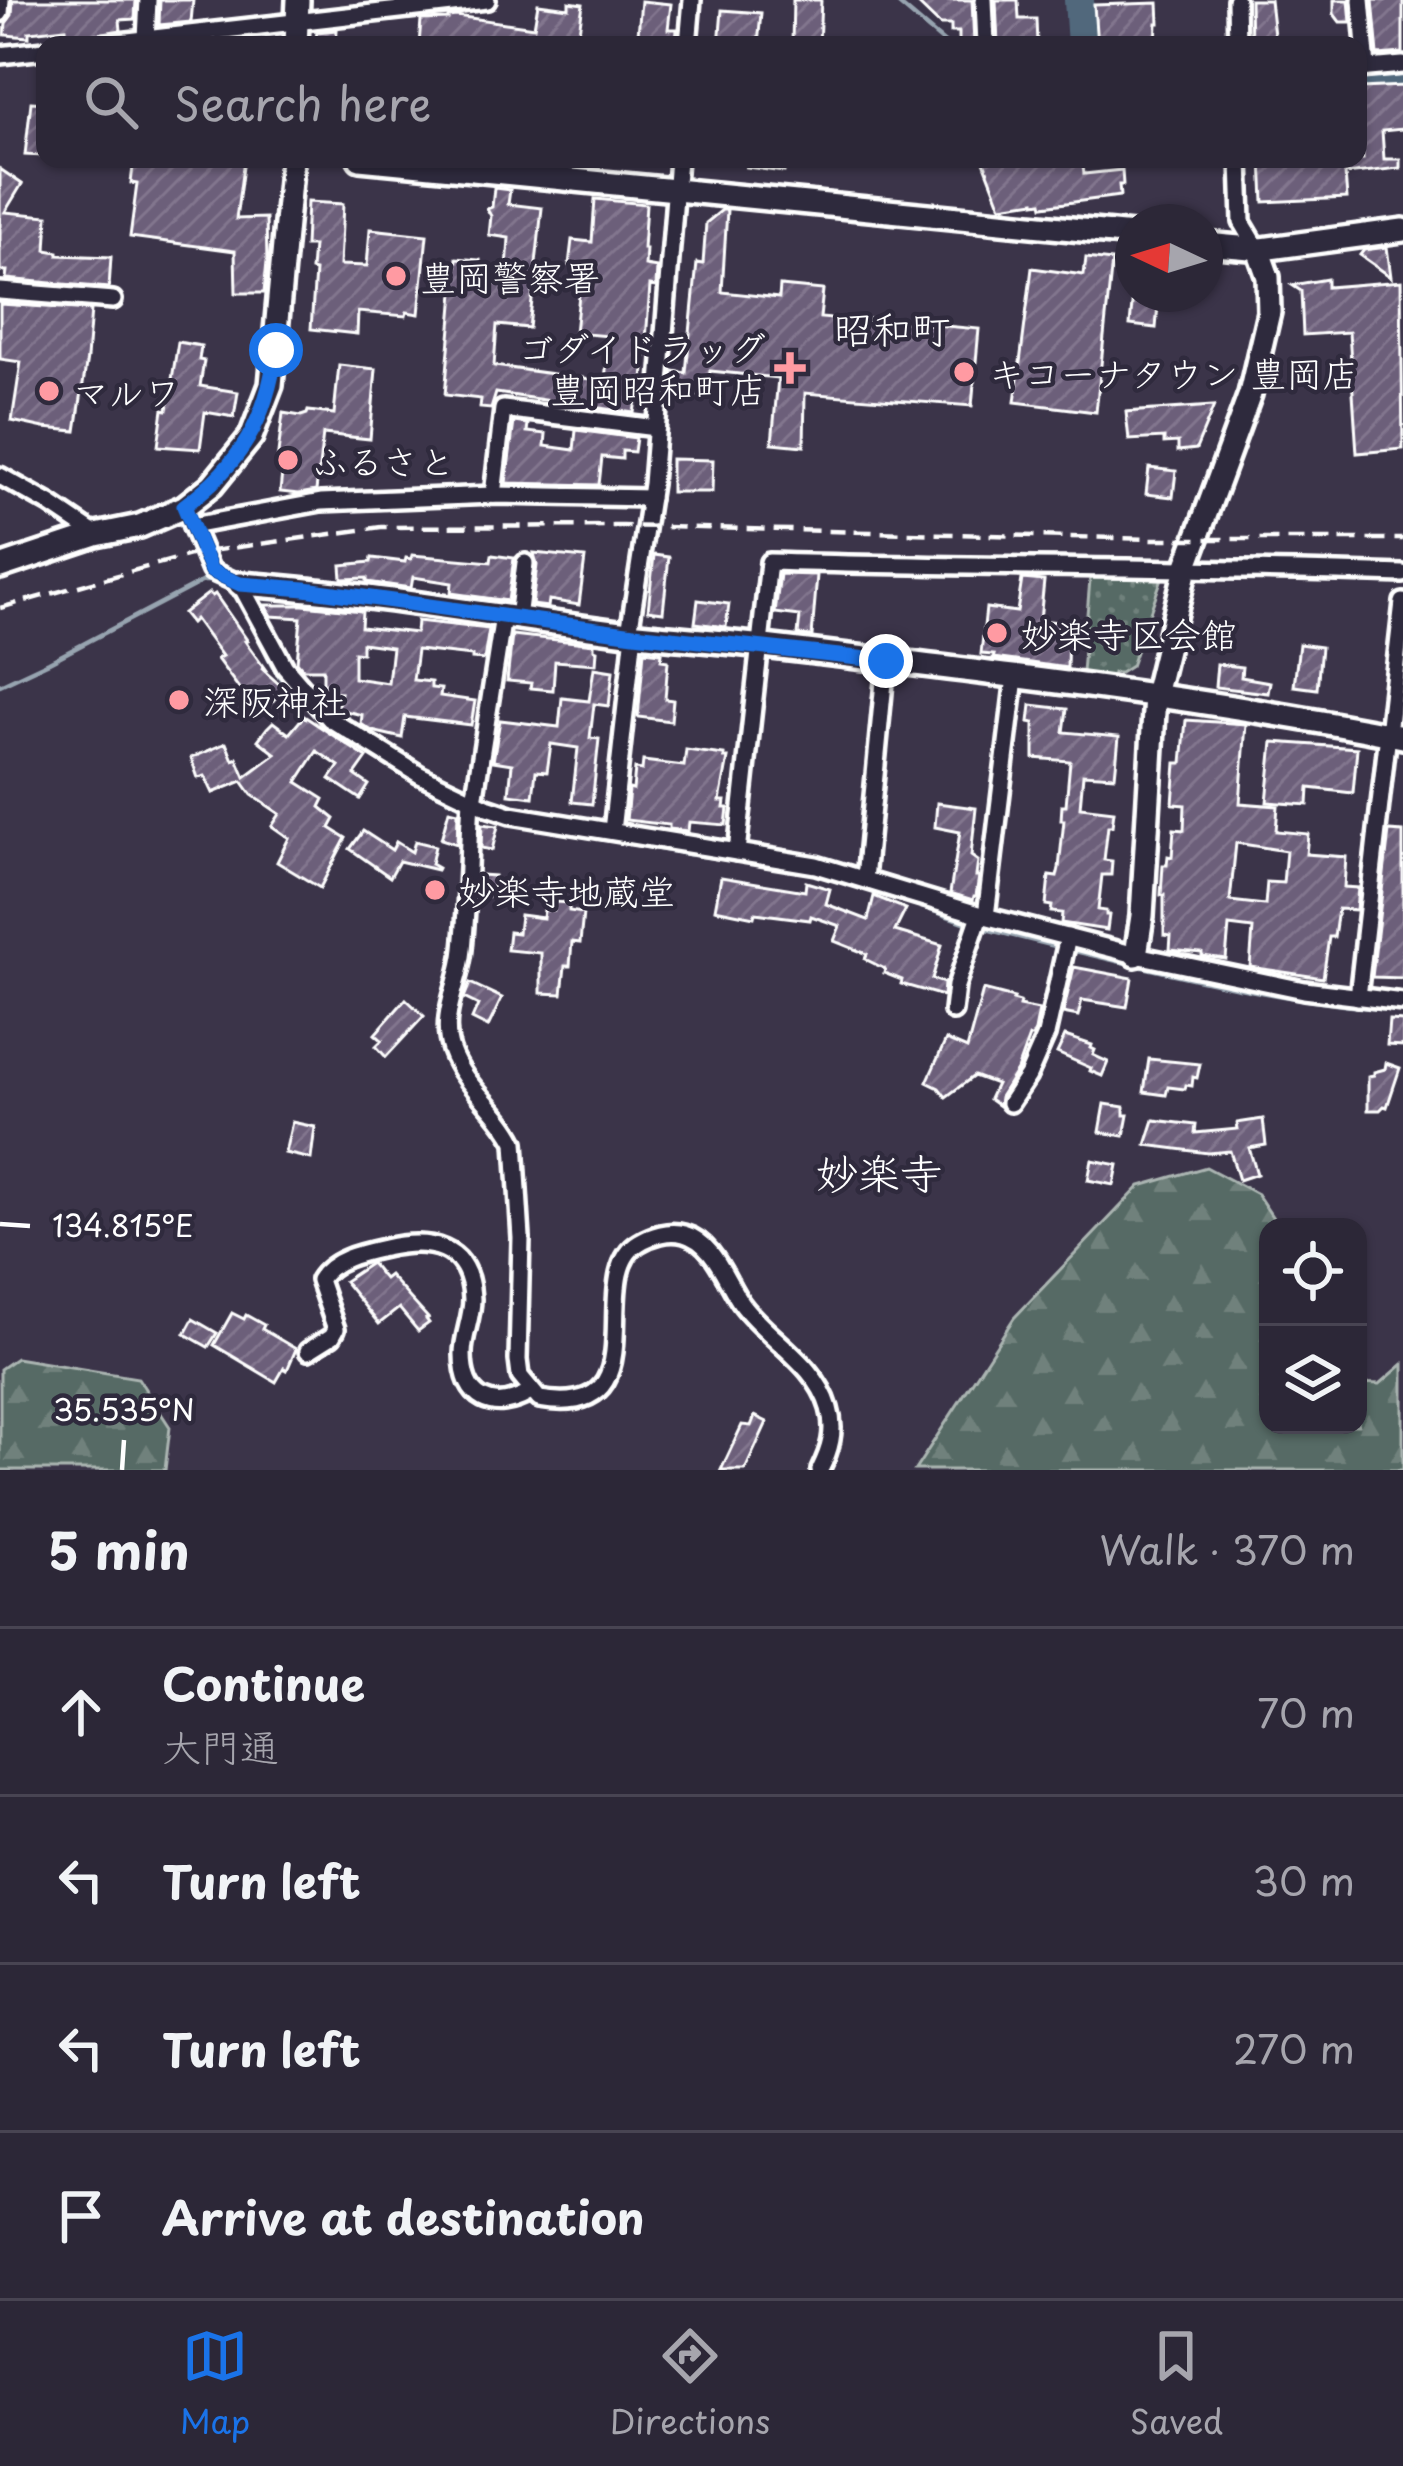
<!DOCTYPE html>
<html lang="en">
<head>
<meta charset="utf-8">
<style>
	body { margin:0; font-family:"Playpen Sans","Klee One",sans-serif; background:#383342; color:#f1f3f6 }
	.controls { position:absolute; right:36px; bottom:36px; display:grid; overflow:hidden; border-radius:24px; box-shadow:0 3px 9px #0004 }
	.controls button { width:108px; height:108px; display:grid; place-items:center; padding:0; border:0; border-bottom:3px solid #484452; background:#2c2737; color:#f1f3f6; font:60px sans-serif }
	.compass { position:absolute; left:1115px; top:204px; width:108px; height:108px; border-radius:50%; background:#2c2737; box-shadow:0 3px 9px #0004; rotate:274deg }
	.stop { position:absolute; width:36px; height:36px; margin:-27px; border:9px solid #1a73e8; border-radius:50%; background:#fff }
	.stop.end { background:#1a73e8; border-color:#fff; box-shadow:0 3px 12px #0008 }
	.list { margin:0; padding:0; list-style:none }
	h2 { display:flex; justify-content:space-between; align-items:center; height:156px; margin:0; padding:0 48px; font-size:51px }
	h2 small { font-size:39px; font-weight:400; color:#a6a5ad }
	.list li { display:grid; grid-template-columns:78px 1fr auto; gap:36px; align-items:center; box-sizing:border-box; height:168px; padding:0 48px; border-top:3px solid #484452 }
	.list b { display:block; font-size:45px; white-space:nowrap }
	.list p { margin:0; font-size:39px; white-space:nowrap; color:#a6a5ad }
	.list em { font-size:39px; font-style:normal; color:#a6a5ad }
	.icon { flex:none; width:66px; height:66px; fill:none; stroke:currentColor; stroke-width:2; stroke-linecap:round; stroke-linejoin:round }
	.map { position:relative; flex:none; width:1403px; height:1470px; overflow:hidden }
	.search { position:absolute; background:#2c2737; box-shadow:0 3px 9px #0004; left:36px; right:36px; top:36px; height:132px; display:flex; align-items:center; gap:30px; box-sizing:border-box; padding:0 42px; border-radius:24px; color:#a6a5ad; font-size:45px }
	.sheet { height:828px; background:#2c2737 }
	nav { display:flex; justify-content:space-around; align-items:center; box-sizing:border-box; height:168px; border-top:3px solid #484452; background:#2c2737; font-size:33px; color:#a6a5ad }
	nav a { display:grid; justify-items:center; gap:6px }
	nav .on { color:#1a73e8 }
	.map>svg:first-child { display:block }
	.grass { fill:url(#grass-dots); stroke:#abb5b2; stroke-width:3 }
	.forest { fill:url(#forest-firs); stroke:#abb5b2; stroke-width:3 }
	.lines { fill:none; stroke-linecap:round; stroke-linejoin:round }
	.stream { stroke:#97a4b0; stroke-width:4.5 }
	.river { stroke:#51677c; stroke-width:30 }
	.building { fill:url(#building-hatch); stroke:#fff; stroke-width:3; fill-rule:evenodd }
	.street-casing { stroke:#fff; stroke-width:24 }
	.secondary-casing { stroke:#fff; stroke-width:30 }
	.street { stroke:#2f2a3d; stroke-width:15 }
	.secondary { stroke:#2f2a3d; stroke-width:21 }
	.rail { stroke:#fff; stroke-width:4.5; stroke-dasharray:18 9; stroke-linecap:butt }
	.route { stroke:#1a73e8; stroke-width:15 }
	.ticks { fill:none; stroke:#fff; stroke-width:4.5 }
	.poi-dot { fill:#ff9aa2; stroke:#2f2a3d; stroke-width:4.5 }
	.labels { text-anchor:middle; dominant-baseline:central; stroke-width:9; stroke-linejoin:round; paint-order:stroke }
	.poi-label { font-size:36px; fill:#fff; stroke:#2f2a3d; text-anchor:start }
	.neighbourhood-label { font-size:39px; fill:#fff; stroke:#2f2a3d }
	.quarter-label { font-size:42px; fill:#fff; stroke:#2f2a3d }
	.ticks-label { font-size:30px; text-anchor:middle; fill:#fff; stroke:#2f2a3d; stroke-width:9; stroke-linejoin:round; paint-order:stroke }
</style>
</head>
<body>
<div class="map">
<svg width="1403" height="1470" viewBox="0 0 1403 1470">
	<defs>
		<pattern id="grass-dots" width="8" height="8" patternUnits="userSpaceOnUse" patternTransform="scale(3)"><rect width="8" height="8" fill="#576b65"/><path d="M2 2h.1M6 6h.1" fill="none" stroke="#70817c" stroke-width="1.8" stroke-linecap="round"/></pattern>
		<pattern id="forest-firs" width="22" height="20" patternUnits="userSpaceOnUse" patternTransform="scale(3)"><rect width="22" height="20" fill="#576b65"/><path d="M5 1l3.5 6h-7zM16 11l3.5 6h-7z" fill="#70817c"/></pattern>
		<pattern id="building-hatch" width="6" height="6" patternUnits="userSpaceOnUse" patternTransform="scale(3)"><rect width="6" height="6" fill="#6c5e7a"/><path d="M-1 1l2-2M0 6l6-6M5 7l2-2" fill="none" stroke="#82768e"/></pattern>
	</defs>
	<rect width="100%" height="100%" fill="#3b3449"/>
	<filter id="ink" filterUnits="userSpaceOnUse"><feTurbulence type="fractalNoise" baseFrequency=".00833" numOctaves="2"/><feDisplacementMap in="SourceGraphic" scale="24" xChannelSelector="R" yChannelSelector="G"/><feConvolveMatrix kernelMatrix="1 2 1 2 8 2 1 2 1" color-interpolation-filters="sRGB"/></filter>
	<g filter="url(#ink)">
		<polygon class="grass" points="1091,568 1156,570 1162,578 1131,666 1120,673 1113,673 1112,679 1085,676 1082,672"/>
		<g class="forest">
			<polygon points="1206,1167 1257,1194 1279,1227 1268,1227 1268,1425 1358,1425 1358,1383 1380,1384 1403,1364 1403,1470 915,1470 1014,1318 1140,1186"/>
			<polygon points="16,1358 138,1378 170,1427 165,1470 0,1470 0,1369"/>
		</g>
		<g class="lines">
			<g class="stream">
				<polyline points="894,0 947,45"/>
				<path d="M225 585C252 605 258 642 275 670 286 688 306 706 322 721"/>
				<polyline points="0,685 49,662 203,581 215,581"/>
				<polyline points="346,738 420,785 465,808"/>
				<polyline points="475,813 519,824 687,854 783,867"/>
				<polyline points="806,870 835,879"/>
				<polyline points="886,894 972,925"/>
				<polyline points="982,928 1059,947"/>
				<path d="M1070 950C1179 976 1291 1003 1403 1011"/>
			</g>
			<g class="river">
				<polyline points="1079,0 1082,45"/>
				<polyline points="1358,81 1403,80"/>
			</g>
		</g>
		<g class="building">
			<polygon points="13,0 136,0 135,19 120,20 121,30 86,36 67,38 66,28 29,32 29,37 5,35 6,23 12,15"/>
			<polygon points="160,0 193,0 191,22 159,25"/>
			<polygon points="793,0 821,0 819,45 792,45"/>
			<polygon points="914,0 972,0 974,45 959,45 959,32 951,32 951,25 940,25"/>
			<polygon points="996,0 1018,0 1019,19 1036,19 1037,45 998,45"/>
			<polygon points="1250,0 1270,0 1275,44 1251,45"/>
			<polygon points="1334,0 1349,0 1351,22 1340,22 1334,14"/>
			<polygon points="1373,0 1403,0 1403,53 1378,55"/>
			<polygon points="641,1 671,4 668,29 677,29 676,45 637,45"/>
			<polygon points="569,2 583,4 577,45 419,45 421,20 448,19 448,17 456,16 534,27 538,4 569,8"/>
			<polygon points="1158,3 1159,23 1157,23 1156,45 1141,45 1141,39 1097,45 1094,5"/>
			<polygon points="722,10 761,13 758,45 719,45"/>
			<polygon points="337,30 336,45 315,45 317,32"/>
			<polygon points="1403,86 1403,129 1382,131 1384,159 1400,159 1400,168 1345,174 1347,198 1264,202 1262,159 1363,159 1361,88"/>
			<polygon points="31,102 45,103 43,156 25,155"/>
			<polygon points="134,159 244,159 236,219 266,218 267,262 264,293 236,293 235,251 130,237 137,184 131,183"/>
			<polygon points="746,159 786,159 784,172 746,167"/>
			<polygon points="983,159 1082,159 1084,174 1122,170 1123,185 1119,185 1120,196 1043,206 1042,202 1035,203 1035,201 1001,206"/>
			<polygon points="0,169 22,184 5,212 48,216 46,250 58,252 58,255 111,257 109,288 6,279 7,271 0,271"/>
			<polygon points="494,188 510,190 508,204 542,208 529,328 497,325 494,366 605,381 609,336 575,333 582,266 569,265 572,240 592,242 595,199 646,204 643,249 646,249 645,266 657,268 656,287 650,286 643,381 639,380 634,413 496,393 491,409 480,408 481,399 445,395 457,258 480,260 478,282 506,285 509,238 489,235 491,216 487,209 492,207"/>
			<polygon points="307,202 343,204 340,265 367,266 370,229 427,235 419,314 407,312 406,316 358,312 357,334 311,329 315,271 311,270 313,246 305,246"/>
			<polygon points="722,210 727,210 722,292 779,298 780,286 823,290 820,318 868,322 868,319 979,329 972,406 805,393 804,446 772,443 778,378 710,371 708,398 671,395 673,371 686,373 697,263 703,264 706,223"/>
			<polygon points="1387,247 1391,277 1360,255 1364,250"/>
			<polygon points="1086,258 1112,261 1096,412 1015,402 1032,268 1084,275"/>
			<polygon points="1327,279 1327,287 1401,281 1403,449 1357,453 1349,332 1303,335 1301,291 1292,285"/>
			<polygon points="1133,294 1159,294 1156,328 1130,325"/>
			<polygon points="0,304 91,310 87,358 76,431 44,428 12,421 21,362 0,359"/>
			<polygon points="178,342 201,346 199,360 204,361 200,386 238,392 234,417 205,412 200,449 158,446 163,409 167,410"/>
			<polygon points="339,365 376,369 370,439 323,434 316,491 299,494 280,492 283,463 277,462 283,413 301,416 307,414 308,411 334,414"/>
			<polygon points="1214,406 1196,449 1178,451 1178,442 1164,443 1164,438 1129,440 1126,412"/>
			<polygon points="514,422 528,424 527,432 546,434 545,446 574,450 576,430 636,438 634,452 622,451 622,459 602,457 599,485 506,483"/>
			<polygon points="671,459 713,460 712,492 671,492"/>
			<polygon points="1149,468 1176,471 1173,497 1146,494"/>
			<polygon points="534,553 585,558 579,605 549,600 548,607 532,605 537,565"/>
			<polygon points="412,555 491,562 492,555 514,558 508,601 451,593 452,583 413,577 411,588 367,582 367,578 342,579 341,565 371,562 372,558 405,562 406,558 411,559"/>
			<polygon points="654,555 669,557 663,612 648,610"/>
			<polygon points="780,574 817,575 812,636 798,635 800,616 775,613"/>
			<polygon points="1022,579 1044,581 1040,620 1059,622 1058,628 1068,629 1067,668 993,658 994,655 981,654 986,608 1017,612"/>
			<polygon points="209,593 212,596 215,594 247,640 245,641 265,669 261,668 289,693 284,692 291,698 272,694 276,697 265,711 255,703 252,706 217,659 222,656 195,619 191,623 183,613"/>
			<polygon points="698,600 729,604 726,627 695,623"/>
			<path d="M265 605H303L362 611 361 627 416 633 417 621 489 629 484 660 472 659V656L417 650 413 680 431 682V688L441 689 440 696 475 701 471 725 405 717 402 738 372 731 361 724 362 715 337 709 341 693 323 692V669H303L297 662 301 618 271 616ZM362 643 392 647 388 683 354 678V652L362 653Z"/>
			<polygon points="512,635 594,644 594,649 597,650 596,664 555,661 553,690 530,688 531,683 507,681"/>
			<polygon points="1299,644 1321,647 1317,689 1294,686"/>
			<polygon points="644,651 662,653 661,660 668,661 665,699 673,700 671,721 638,717"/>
			<polygon points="1217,664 1242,667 1241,677 1270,682 1268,693 1215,687"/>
			<polygon points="594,668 613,671 609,706 594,704 590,738 599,739 592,804 572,802 578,748 551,744 547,772 536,771 533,797 509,794 512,764 493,761 500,720 559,727 562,698 589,701"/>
			<polygon points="1031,705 1067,709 1064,732 1119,737 1115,776 1083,774 1080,807 1114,811 1112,826 1108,826 1104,860 1112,861 1111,875 1102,875 1098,910 1106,911 1106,915 1109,915 1107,930 1061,923 1062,913 1051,912 1052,906 1046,905 1049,876 1057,877 1059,868 1064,820 1061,820 1062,805 1066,805 1070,761 1034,758 1034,723 1029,722"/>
			<polygon points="304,716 367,758 355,775 369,785 360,799 330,779 339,766 317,751 297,782 324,799 320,807 335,819 330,828 346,838 320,888 277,862 289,838 272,826 280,814 252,795 242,781 213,793 205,776 198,778 191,758 226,743 233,760 237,758 245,777 276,754 258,740 267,728 273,722 289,734"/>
			<path d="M1186 720 1246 724 1240 803 1278 806 1276 831 1308 834 1306 854 1346 857 1344 887 1358 888 1356 910 1338 909 1334 937H1329L1323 978 1250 967 1253 929 1229 926 1226 959 1202 956V953L1170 950 1171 936 1164 935V895H1161L1163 865H1167L1168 856 1172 857 1174 829 1184 830 1185 805 1173 804 1176 763H1182ZM1236 843 1286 851 1283 883 1267 882 1265 905 1230 901Z"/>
			<polygon points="1273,742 1357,748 1353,793 1309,788 1308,805 1267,802"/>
			<polygon points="686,750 724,755 724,758 728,758 720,801 725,801 724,808 728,808 726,825 689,822 688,831 669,829 669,825 626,820 629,789 633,790 635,769 642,770 643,761 684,766"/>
			<polygon points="937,803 976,808 971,856 978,861 976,876 979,876 976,896 974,896 973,900 950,893 960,832 935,827"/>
			<polygon points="449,810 458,812 457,844 441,839"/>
			<polygon points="482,824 498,826 492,850 481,848"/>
			<polygon points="363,831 392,850 396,842 412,852 415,841 435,846 431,864 438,868 437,870 399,861 390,877 350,849"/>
			<polygon points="1389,831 1403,832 1403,978 1372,977"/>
			<polygon points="480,875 494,876 492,897 479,896"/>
			<polygon points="721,877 805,891 806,882 830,889 826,904 868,920 874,896 906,909 895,931 942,945 932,979 944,983 943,996 901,984 902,980 884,973 885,969 865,959 867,954 834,941 840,926 811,916 810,920 755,913 754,917 715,909"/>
			<polygon points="555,902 569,903 569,911 583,913 580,943 572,942 570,966 565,966 562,994 541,993 541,953 507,950 509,932 518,933 520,915 543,918 544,910 554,910"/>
			<polygon points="1074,967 1132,978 1127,1007 1082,1000 1078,1016 1063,1013"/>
			<polygon points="470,983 502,998 488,1027 472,1019 478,1005 464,998"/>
			<polygon points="983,990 1014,998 1013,1000 1020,1002 1019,1006 1039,1010 1035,1031 1032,1037 1029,1037 1017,1070 1000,1097 999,1106 989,1099 996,1084 974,1076 946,1097 939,1088 927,1082 946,1040 967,1049"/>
			<polygon points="406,999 424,1016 386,1057 376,1046 382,1040 375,1034"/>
			<polygon points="1389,1020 1403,1021 1403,1046 1387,1045"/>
			<polygon points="1065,1036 1092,1045 1091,1048 1095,1050 1093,1055 1108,1062 1102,1076 1090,1071 1091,1068 1057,1053"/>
			<polygon points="1149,1059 1200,1064 1197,1078 1193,1077 1192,1086 1186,1085 1185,1089 1168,1087 1166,1095 1144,1092"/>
			<polygon points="1386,1063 1400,1068 1387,1107 1384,1106 1380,1110 1368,1110 1368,1076 1374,1075 1374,1072 1385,1069"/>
			<polygon points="1105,1104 1124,1107 1124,1115 1128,1115 1124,1136 1100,1132"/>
			<polygon points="1263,1119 1266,1145 1249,1148 1257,1174 1239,1180 1230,1151 1208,1153 1146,1145 1154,1120 1196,1125 1195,1133 1238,1129 1237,1123"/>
			<polygon points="292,1122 315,1127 311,1159 285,1153"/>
			<polygon points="1092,1160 1118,1165 1114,1185 1088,1180"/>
			<polygon points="371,1263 384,1279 389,1275 428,1318 426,1319 429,1323 418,1331 399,1308 379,1324 344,1281"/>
			<polygon points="232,1313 244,1319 246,1315 264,1325 262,1329 296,1349 287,1370 284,1368 276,1382 214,1345"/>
			<polygon points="193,1319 217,1333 208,1347 185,1334"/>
			<polygon points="755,1416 767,1422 745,1470 721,1470 742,1425 751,1426"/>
		</g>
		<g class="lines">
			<defs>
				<g id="street">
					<polyline points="984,0 986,45"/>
					<polyline points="1236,0 1237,45"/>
					<polyline points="1361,0 1367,68"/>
					<polyline points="0,13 1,0"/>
					<polyline points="146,39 148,0"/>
					<polyline points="93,45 487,0"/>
					<polyline points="688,45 692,0"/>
					<polyline points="0,55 45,50"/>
					<polyline points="1358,69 1403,65"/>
					<polyline points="1240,159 1242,222 1258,249"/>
					<polyline points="0,291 113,300"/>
					<polyline points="0,476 50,504 96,535"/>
					<polyline points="493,495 503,409 656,428"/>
					<polyline points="184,507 211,571 240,584 285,667 330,719 420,775 487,807 511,815 816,865 981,915 1136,955 1304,990 1403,1002"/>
					<polyline points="192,526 321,502 493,495 650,498"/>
					<polyline points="518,618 525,563"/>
					<polyline points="629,633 652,484 678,159"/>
					<path d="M471 799C468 849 468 900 463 949 460 984 439 1015 451 1050 464 1087 498 1108 515 1142L521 1238 518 1360 520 1376 539 1399C664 1421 583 1276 639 1243 652 1235 669 1230 684 1234 714 1242 725 1280 741 1303 767 1339 816 1363 829 1408 836 1431 830 1450 820 1470"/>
					<polyline points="474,801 503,616"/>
					<polyline points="612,831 634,633"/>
					<path d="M737 852 769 562C981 568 1192 567 1403 574"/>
					<polyline points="865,879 886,661"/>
					<polyline points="986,916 1015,677"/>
					<polyline points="1358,997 1403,602"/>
					<polyline points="953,1011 956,986 980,915"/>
					<polyline points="1010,1103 1028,1076 1046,1035 1068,937"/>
					<path d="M308 1351 332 1336 336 1329 319 1280C332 1259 361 1253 384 1248 428 1238 470 1244 472 1299 472 1318 463 1336 463 1354 463 1400 493 1414 531 1392"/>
				</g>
				<g id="secondary">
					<polyline points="296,45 298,0"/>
					<polyline points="360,159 1133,235"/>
					<polyline points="1205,244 1262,249 1403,230"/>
					<polyline points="0,567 96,535 140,526 184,507 212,485 251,437 271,385 292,159"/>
					<path d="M240 584C370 593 499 617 628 633 673 638 719 641 764 646 978 671 1192 696 1403 737"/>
					<polyline points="1136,955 1142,916 1155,695 1186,568 1250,394 1269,312 1268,277 1258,249"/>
				</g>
			</defs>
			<use href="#street" class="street-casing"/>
			<use href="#secondary" class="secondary-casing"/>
			<use href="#street" class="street"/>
			<use href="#secondary" class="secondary"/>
			<polyline class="rail" points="0,608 197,553 381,527 623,526 1155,539 1403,539"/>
		</g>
	</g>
	<g class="lines" filter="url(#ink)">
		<path class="route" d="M276 350C267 420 241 464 184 506L211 571 240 584 305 589 634 634 886 661"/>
	</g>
	<path class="ticks" d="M0 1224 30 1226M122 1470 124 1440"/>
	<g class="poi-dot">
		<circle cx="396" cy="276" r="12"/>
		<path d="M784 350h12v12h12v12h-12v12h-12v-12h-12v-12h12z"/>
		<circle cx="964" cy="372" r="12"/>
		<circle cx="49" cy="391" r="12"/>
		<circle cx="288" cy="460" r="12"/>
		<circle cx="997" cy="633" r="12"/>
		<circle cx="179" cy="700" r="12"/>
		<circle cx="435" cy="890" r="12"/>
	</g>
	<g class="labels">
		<g class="poi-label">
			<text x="420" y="276">豊岡警察署</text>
			<text x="766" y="347" text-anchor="end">ゴダイドラッグ<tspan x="766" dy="41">豊岡昭和町店</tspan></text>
			<text x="988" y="372">キコーナタウン 豊岡店</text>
			<text x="73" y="391">マルワ</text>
			<text x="312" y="460">ふるさと</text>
			<text x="1021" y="633">妙楽寺区会館</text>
			<text x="203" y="700">深阪神社</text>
			<text x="459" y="890">妙楽寺地蔵堂</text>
		</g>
		<g class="neighbourhood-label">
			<text x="892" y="327">昭和町</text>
		</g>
		<g class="quarter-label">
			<text x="879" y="1171">妙楽寺</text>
		</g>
	</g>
	<g class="ticks-label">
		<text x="123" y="1237">134.815°E</text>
		<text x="124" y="1421">35.535°N</text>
	</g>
</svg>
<div class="controls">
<button><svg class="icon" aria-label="locate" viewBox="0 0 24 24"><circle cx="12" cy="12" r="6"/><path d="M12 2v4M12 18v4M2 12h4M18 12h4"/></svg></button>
<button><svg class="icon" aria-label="layers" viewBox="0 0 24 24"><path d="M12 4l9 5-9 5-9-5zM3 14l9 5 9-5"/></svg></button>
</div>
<svg class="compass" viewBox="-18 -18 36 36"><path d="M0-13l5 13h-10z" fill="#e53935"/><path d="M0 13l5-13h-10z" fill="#a6a5ad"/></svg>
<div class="stop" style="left:276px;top:350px"></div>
<div class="stop end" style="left:886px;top:661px"></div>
<div class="search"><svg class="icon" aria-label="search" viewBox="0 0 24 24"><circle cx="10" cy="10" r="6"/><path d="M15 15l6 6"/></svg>Search here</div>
</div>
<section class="sheet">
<h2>5 min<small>Walk · 370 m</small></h2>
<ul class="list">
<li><svg class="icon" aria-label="ahead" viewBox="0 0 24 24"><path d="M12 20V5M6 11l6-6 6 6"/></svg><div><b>Continue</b><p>大門通</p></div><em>70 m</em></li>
<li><svg class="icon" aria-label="left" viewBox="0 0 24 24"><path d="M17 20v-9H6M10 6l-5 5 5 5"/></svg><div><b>Turn left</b></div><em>30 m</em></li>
<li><svg class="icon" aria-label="left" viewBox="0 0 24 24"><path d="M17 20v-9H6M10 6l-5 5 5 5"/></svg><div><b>Turn left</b></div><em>270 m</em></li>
<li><svg class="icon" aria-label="arrive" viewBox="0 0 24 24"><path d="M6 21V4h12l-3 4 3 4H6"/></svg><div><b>Arrive at destination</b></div></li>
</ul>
</section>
<nav>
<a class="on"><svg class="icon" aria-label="map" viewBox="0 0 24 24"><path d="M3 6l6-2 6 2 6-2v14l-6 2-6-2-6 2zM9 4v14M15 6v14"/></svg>Map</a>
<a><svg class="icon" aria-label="directions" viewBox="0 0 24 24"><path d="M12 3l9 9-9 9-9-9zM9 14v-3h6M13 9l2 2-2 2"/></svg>Directions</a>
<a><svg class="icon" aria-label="saved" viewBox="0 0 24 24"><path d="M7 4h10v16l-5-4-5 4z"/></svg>Saved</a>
</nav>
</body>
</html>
